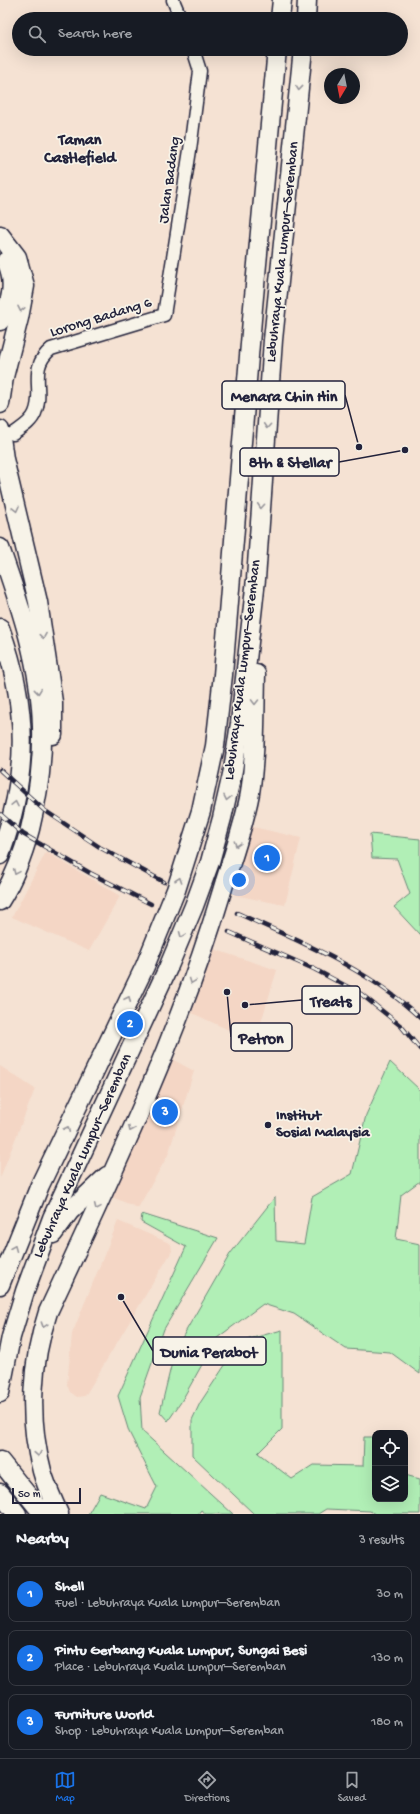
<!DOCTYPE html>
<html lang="en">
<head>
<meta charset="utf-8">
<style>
	body { margin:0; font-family:"Gochi Hand",sans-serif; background:#242831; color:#f1f3f6 }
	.controls { position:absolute; right:12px; bottom:12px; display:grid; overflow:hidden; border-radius:8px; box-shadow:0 4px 16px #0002 }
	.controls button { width:36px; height:36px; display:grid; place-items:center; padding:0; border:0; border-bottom:1px solid #363941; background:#171b24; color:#f1f3f6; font:20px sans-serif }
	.compass { position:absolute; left:324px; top:68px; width:36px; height:36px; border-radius:50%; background:#171b24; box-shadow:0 4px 16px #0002; rotate:190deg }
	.scale { position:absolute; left:12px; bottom:10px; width:69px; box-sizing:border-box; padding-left:4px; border:2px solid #22223b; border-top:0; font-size:11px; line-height:14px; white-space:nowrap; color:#22223b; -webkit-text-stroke:3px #f7f3e8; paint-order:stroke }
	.you { position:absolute; left:239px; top:880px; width:14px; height:14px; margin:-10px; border:3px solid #fff; border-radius:50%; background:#1a73e8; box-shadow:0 0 0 6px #1a73e833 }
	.badge { display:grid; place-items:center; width:26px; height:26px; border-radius:50%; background:#1a73e8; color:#fff; font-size:13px; font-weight:700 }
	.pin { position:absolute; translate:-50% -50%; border:2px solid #fff; box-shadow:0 1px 4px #0006 }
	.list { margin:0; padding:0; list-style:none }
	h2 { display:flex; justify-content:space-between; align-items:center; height:52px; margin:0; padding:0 16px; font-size:17px }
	h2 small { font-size:13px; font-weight:400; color:#9ea1a6 }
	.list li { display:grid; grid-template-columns:26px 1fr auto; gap:12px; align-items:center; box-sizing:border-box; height:56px; margin:0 8px 8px; padding:0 8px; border:1px solid #363941; border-radius:8px }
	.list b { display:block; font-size:15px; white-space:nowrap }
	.list p { margin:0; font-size:13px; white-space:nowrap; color:#9ea1a6 }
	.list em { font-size:13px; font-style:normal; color:#9ea1a6 }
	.icon { flex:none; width:22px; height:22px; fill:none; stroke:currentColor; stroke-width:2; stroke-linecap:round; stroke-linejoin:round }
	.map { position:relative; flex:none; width:420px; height:1514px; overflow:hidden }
	.search { position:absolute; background:#171b24; box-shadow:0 4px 16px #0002; left:12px; right:12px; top:12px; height:44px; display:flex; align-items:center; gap:10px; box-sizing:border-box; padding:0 14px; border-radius:22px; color:#9ea1a6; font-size:15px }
	.sheet { height:244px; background:#171b24 }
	nav { display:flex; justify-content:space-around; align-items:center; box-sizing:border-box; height:56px; border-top:1px solid #363941; background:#171b24; font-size:11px; color:#9ea1a6 }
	nav a { display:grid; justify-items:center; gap:2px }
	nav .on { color:#1a73e8 }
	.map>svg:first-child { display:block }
	.built { fill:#f4d6c5 }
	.green { fill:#b1efb6; stroke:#6a8878 }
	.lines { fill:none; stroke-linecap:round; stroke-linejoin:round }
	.minor-casing { stroke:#22223b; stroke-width:15 }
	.highway-casing { stroke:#22223b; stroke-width:21 }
	.minor { stroke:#f7f3e8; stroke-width:12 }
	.highway { stroke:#f7f3e8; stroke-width:18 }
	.rail-casing { stroke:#22223b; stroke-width:4.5 }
	.rail { stroke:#f7f3e8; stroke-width:3; stroke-dasharray:9; stroke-linecap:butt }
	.oneway { stroke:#97959a }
	.poi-dot { fill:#22223b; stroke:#f7f3e8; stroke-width:1.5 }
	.labels { text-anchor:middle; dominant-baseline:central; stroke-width:3.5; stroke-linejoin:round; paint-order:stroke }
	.street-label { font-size:15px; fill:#22223b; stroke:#f7f3e8 }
	.poi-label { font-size:15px; font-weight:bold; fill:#22223b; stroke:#f7f3e8; text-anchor:start }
	.neighbourhood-label { font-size:16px; font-weight:bold; fill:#22223b; stroke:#f7f3e8 }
	.leader { fill:none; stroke:#22223b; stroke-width:1.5 }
	.callout-dot { fill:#22223b; stroke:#f7f3e8; stroke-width:1.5 }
	.callout { fill:#f7f3e8; stroke:#22223b; stroke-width:1.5 }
	.callout-label { font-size:16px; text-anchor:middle; font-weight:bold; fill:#22223b }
</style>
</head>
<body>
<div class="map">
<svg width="420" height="1514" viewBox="0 0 420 1514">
	<rect width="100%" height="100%" fill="#f5e2d3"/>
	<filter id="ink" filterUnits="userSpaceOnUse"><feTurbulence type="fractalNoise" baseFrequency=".025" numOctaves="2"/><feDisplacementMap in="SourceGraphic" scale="8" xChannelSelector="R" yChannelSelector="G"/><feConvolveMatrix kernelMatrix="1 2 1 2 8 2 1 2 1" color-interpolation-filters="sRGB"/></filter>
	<g filter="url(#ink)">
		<g class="built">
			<polygon points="249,826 301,838 285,905 234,895"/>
			<polygon points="46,852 120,896 89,951 12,917"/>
			<polygon points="213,949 277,970 255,1042 192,1013"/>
			<polygon points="168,1057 194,1071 168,1155 138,1208 110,1196"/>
			<polygon points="0,1066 35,1089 0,1178"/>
			<polygon points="118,1221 167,1242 171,1244 172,1251 85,1396 77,1397 70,1392 67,1385 72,1334"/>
		</g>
		<g class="green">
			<polygon points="370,834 420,839 420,935 394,907 410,894 397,859 372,858"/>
			<polygon points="390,1062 420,1090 420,1181 401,1195 396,1239 420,1244 420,1374 390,1352 346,1349 294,1314 263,1304 217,1338 181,1402 168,1421 160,1412 175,1350 230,1254 275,1197 276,1241 304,1244 312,1197 352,1174 366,1115"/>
			<polygon points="142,1214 218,1238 164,1329 140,1397 142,1431 233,1514 206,1514 201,1510 198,1514 88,1514 100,1493 146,1509 157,1487 129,1432 118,1396 186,1247 141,1222"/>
			<polygon points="282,1330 282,1429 258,1453 292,1479 314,1465 363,1466 364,1437 375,1437 375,1499 405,1499 405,1475 420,1479 420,1514 375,1514 370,1511 326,1509 318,1514 254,1514 192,1455 192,1420 200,1403 237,1347 249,1339"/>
		</g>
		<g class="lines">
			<defs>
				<g id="minor">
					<polyline points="173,0 181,19"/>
					<path d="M13 434C21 428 31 423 35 413 45 390 27 369 51 349L164 315 190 150 200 71 193 49"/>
				</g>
				<g id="highway">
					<polyline points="280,19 282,0"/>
					<polyline points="306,19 307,0"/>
					<polyline points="0,235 17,257 25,286 19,318 4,377 0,404"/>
					<path d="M0 321C12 303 16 281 6 261"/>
					<polyline points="0,430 4,459 38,602 53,702 53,735"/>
					<path d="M0 548C20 605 41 666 42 727 43 761 38 796 30 829 23 855 14 879 0 901"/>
					<path d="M0 628C29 707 29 775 0 855"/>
					<polyline points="53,1234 70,1211 107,1176"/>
					<polyline points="0,1285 40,1185 145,966 176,890 201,811 215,746 223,675 253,307 277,49"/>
					<polyline points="0,1393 11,1337 25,1291 52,1218 168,968 194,906 210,862 222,818 233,770 240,723 256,579 273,340 303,49"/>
					<polyline points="0,1461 43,1514"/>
					<polyline points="0,1493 17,1514"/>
					<path d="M59 1514C53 1500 46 1486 42 1471 28 1419 31 1363 48 1312 112 1175 179 1036 222 891 232 858 244 826 250 793 256 754 255 713 256 674"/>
				</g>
			</defs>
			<use href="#minor" class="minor-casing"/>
			<use href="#highway" class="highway-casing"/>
			<use href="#minor" class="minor"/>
			<use href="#highway" class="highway"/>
			<defs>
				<g id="rail">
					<polyline points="0,770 44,810 101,848 164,882"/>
					<polyline points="0,814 23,834 90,873 151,904"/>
					<path d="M237 913C301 942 369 969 420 1018"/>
					<polyline points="229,932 314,969 361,994 401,1026 420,1049"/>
				</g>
			</defs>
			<use href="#rail" class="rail-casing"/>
			<use href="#rail" class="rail"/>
		</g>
		<defs><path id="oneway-chevron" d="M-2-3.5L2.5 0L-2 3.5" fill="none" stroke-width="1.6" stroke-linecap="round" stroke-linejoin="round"/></defs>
		<g class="oneway">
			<use href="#oneway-chevron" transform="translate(299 88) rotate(96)"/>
			<use href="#oneway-chevron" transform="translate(21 309) rotate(102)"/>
			<use href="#oneway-chevron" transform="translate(267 426) rotate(94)"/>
			<use href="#oneway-chevron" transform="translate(261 506) rotate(94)"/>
			<use href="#oneway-chevron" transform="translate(16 509) rotate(77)"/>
			<use href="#oneway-chevron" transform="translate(43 636) rotate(81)"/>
			<use href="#oneway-chevron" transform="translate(38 691) rotate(84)"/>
			<use href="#oneway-chevron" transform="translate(255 702) rotate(91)"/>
			<use href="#oneway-chevron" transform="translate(227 798) rotate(102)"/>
			<use href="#oneway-chevron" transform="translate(15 804) rotate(-78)"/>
			<use href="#oneway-chevron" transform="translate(237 844) rotate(107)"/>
			<use href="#oneway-chevron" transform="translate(16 872) rotate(114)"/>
			<use href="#oneway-chevron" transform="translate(179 880) rotate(-71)"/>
			<use href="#oneway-chevron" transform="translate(182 935) rotate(112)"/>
			<use href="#oneway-chevron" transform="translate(192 981) rotate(111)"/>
			<use href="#oneway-chevron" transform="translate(128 999) rotate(-65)"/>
			<use href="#oneway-chevron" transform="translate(67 1129) rotate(-65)"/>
			<use href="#oneway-chevron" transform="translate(131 1129) rotate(114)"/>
			<use href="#oneway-chevron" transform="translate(97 1207) rotate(114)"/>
			<use href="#oneway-chevron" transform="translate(14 1248) rotate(-68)"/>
			<use href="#oneway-chevron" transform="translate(44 1325) rotate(108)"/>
			<use href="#oneway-chevron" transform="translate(38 1454) rotate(79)"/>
		</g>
	</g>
	<circle class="poi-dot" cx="268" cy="1125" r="4"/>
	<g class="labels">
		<g class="street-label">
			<text transform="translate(170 180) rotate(-82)">Jalan Badang</text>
			<text transform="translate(283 252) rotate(-84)">Lebuhraya Kuala Lumpur–Seremban</text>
			<text transform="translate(101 318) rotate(-17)">Lorong Badang 6</text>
			<text transform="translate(243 670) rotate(-83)">Lebuhraya Kuala Lumpur–Seremban</text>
			<text transform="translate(83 1156) rotate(-66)">Lebuhraya Kuala Lumpur–Seremban</text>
		</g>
		<g class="poi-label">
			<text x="276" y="1116">Institut<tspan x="276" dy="17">Sosial Malaysia</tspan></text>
		</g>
		<g class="neighbourhood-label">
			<text x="80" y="141">Taman<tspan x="80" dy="18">Castlefield</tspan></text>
		</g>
	</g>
	<path class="leader" d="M359 447L345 395M405 450L339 462M245 1005L302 1000M227 992L231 1037M121 1297L153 1351"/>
	<g class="callout-dot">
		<circle cx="359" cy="447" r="4"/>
		<circle cx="405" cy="450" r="4"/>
		<circle cx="245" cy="1005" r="4"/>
		<circle cx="227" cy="992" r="4"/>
		<circle cx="121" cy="1297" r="4"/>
	</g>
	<g class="callout">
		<rect x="222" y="381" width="123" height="28" rx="4"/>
		<rect x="240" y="448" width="99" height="28" rx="4"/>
		<rect x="302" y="986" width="58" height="28" rx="4"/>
		<rect x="231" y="1023" width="61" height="28" rx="4"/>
		<rect x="153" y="1337" width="113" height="28" rx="4"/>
	</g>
	<g class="callout-label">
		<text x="284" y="401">Menara Chin Hin</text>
		<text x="290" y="467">8th &amp; Stellar</text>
		<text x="331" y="1006">Treats</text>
		<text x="261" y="1043">Petron</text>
		<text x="209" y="1357">Dunia Perabot</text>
	</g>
</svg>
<div class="controls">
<button><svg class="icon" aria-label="locate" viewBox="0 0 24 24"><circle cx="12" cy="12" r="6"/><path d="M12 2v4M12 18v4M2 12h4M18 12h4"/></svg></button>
<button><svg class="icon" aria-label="layers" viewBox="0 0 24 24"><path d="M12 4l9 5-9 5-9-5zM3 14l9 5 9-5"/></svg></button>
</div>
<svg class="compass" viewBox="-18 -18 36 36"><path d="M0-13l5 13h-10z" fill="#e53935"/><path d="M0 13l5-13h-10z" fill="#9ea1a6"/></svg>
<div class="scale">50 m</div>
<div class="you"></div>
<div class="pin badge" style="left:267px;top:858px">1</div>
<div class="pin badge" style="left:130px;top:1024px">2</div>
<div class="pin badge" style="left:165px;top:1112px">3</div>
<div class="search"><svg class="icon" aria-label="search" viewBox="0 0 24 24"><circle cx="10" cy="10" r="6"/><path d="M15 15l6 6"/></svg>Search here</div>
</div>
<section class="sheet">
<h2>Nearby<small>3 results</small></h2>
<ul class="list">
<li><span class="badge">1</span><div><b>Shell</b><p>Fuel · Lebuhraya Kuala Lumpur–Seremban</p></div><em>30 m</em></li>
<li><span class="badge">2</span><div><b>Pintu Gerbang Kuala Lumpur, Sungai Besi</b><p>Place · Lebuhraya Kuala Lumpur–Seremban</p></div><em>130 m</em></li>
<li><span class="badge">3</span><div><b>Furniture World</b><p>Shop · Lebuhraya Kuala Lumpur–Seremban</p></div><em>180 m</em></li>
</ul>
</section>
<nav>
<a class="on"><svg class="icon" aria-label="map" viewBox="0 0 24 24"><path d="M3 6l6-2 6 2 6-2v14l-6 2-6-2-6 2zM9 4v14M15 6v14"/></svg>Map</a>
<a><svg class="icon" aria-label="directions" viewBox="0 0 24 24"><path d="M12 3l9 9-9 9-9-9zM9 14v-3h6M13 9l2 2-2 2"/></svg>Directions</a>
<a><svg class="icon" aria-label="saved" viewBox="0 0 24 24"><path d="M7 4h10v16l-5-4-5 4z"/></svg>Saved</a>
</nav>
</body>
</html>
